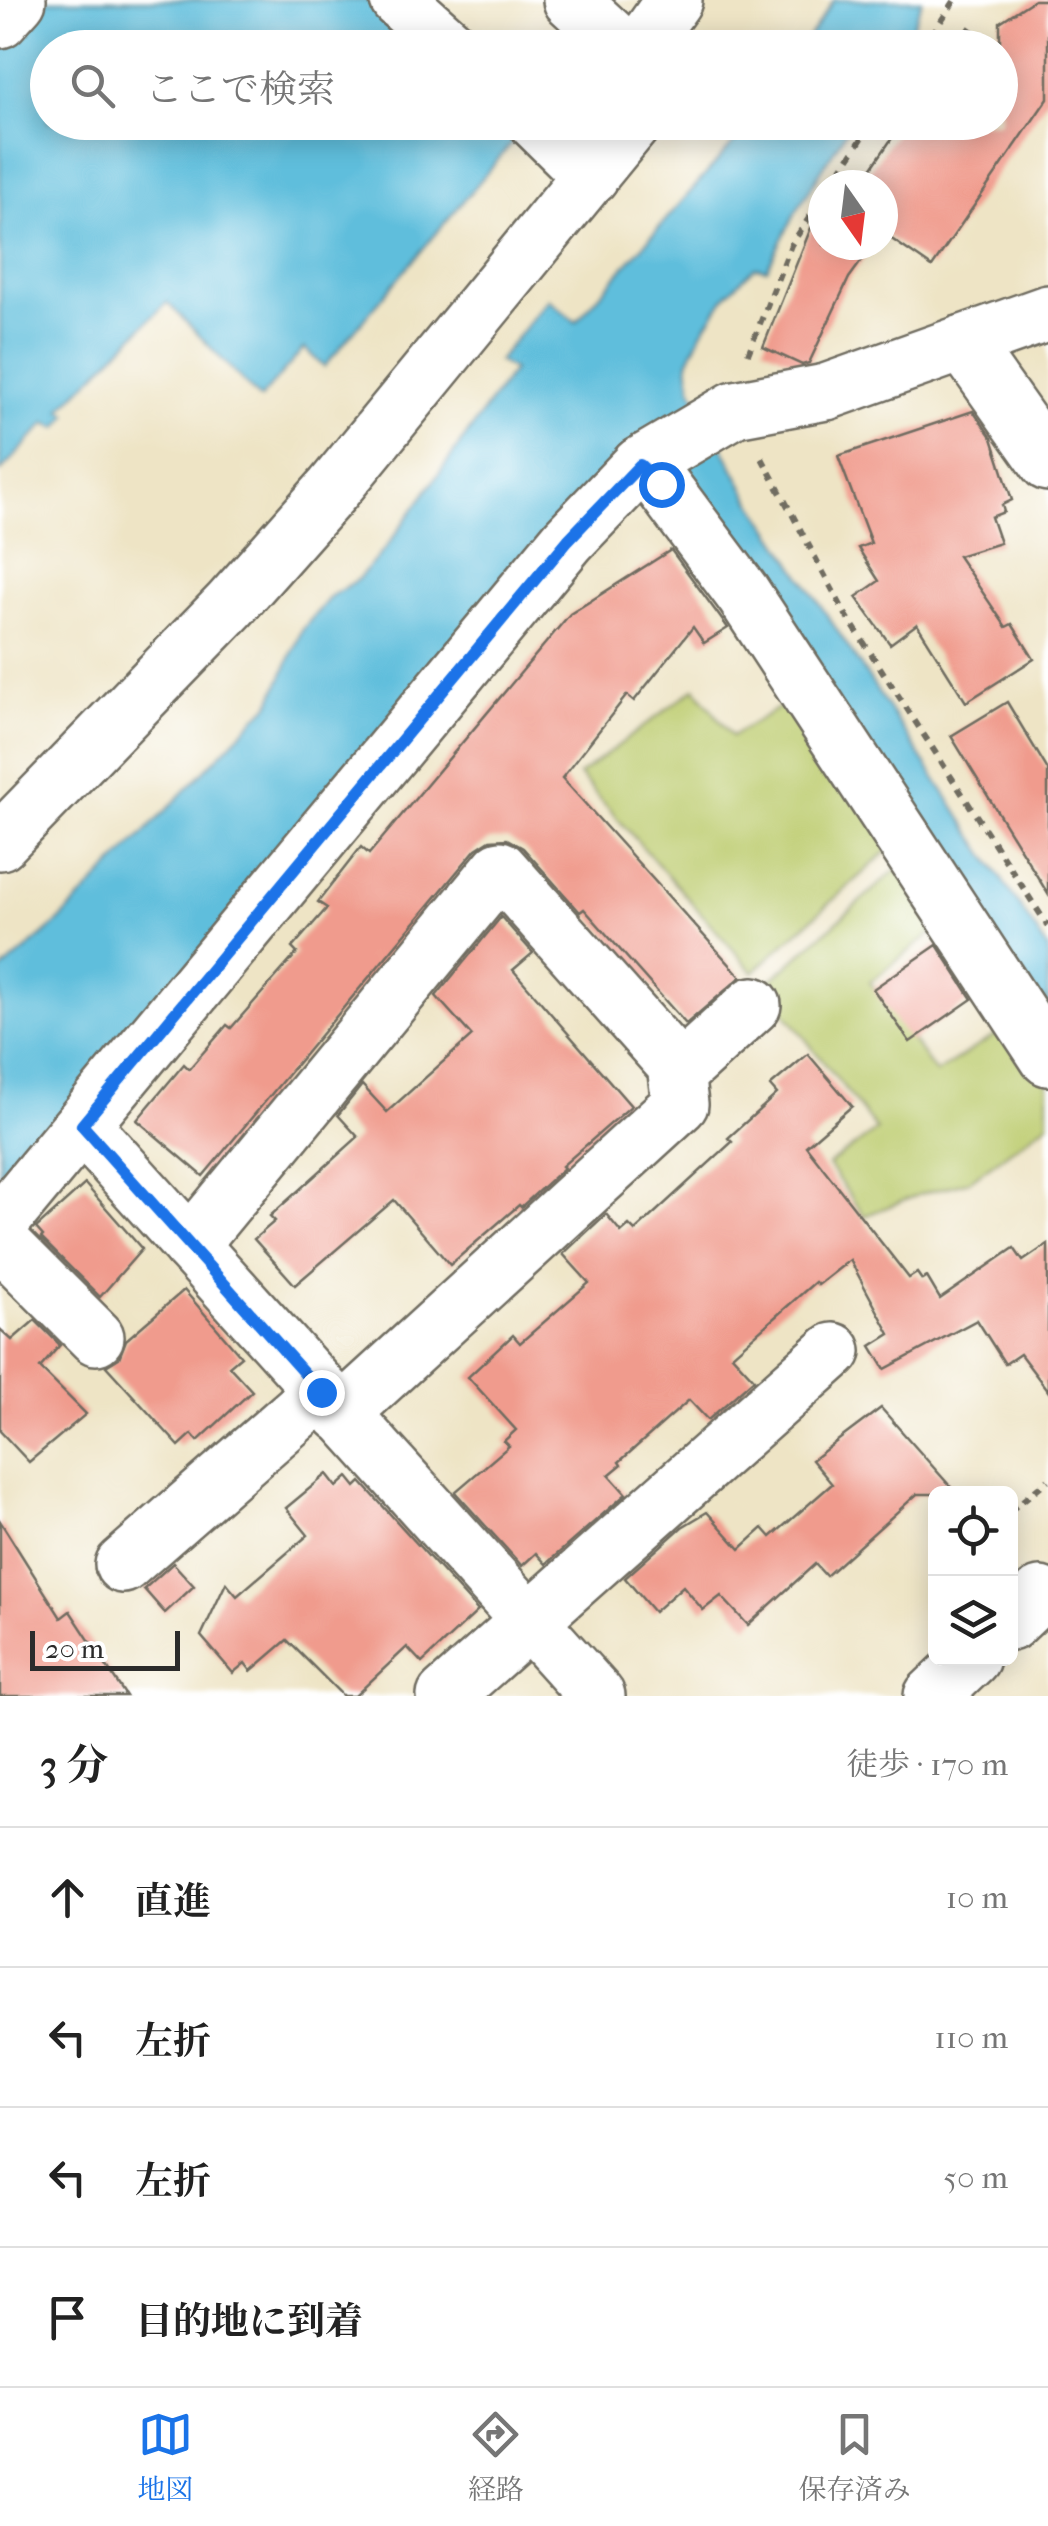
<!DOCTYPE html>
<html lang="ja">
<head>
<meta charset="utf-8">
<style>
	body { margin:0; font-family:"IM FELL French Canon","Noto Serif JP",serif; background:#f2f2f2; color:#222 }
	.controls { position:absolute; right:30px; bottom:30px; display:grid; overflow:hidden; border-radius:15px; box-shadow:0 5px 25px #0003 }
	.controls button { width:90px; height:90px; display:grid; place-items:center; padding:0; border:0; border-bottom:2px solid #e0e0e0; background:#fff; color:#222; font:50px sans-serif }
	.compass { position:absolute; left:808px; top:170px; width:90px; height:90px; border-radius:50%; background:#fff; box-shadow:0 5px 25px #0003; rotate:166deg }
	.scale { position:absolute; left:30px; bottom:25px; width:150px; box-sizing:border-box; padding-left:10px; border:5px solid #2b2b2b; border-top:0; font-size:28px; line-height:35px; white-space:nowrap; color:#2b2b2b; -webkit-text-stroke:8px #fff; paint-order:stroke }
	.stop { position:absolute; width:30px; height:30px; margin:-22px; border:8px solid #1a73e8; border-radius:50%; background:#fff }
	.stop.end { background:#1a73e8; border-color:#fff; box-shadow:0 2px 10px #0008 }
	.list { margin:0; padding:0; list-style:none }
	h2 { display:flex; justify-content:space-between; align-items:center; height:130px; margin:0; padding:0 40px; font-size:42px }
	h2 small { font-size:32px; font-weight:400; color:#767676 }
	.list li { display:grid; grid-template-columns:65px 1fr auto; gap:30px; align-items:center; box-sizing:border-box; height:140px; padding:0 40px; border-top:2px solid #e0e0e0 }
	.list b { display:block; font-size:38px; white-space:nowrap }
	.list em { font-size:32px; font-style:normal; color:#767676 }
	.icon { flex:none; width:55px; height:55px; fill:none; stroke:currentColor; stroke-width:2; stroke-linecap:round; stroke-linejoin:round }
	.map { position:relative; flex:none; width:1048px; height:1696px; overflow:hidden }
	.search { position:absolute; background:#fff; box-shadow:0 5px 25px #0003; left:30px; right:30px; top:30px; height:110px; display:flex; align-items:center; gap:25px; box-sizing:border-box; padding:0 35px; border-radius:55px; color:#767676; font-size:38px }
	.sheet { height:690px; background:#fff }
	nav { display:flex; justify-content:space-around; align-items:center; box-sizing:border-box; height:140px; border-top:2px solid #e0e0e0; background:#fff; font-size:28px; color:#767676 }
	nav a { display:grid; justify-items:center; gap:5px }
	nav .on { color:#1a73e8 }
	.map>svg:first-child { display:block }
	.grass { fill:#bdcc6f; stroke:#747c4d; stroke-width:2.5 }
	.water { fill:#5ebedc; stroke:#447484; stroke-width:2.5 }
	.building { fill:#f09b8d }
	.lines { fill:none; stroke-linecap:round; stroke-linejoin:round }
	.minor-casing { stroke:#6f6c61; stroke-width:60 }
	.path { stroke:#6f6c61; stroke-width:6; stroke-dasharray:8 8; stroke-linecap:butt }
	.minor { stroke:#fff; stroke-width:55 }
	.route { stroke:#1a73e8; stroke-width:12 }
</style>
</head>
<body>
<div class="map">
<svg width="1048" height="1696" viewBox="0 0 1048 1696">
	<rect width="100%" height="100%" fill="#fff"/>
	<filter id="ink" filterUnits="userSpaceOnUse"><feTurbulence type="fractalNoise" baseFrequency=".01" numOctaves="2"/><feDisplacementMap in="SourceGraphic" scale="20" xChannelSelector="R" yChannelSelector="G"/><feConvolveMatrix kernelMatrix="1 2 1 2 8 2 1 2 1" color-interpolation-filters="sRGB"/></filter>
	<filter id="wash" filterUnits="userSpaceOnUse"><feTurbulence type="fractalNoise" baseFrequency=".0048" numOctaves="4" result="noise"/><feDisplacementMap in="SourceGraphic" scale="40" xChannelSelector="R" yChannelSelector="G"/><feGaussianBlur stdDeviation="2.25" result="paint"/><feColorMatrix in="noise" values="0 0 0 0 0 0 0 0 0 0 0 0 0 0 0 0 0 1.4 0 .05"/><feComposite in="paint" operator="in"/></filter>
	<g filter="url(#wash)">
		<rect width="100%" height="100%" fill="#eee4c5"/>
		<g class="grass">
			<polygon points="695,688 732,736 793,699 893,846 753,972 579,775"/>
			<polygon points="906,861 946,922 870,982 936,1073 1011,1025 1048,1083 1048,1123 969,1181 921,1194 864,1216 828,1165 877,1130 764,986"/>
		</g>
		<g class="water">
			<polygon points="43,0 373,0 425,47 48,48 48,122 508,122 520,133 324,367 304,348 260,399 167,302 61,409 68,415 58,428 46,423 0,472 0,46"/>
			<polygon points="834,0 922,0 910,34 901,47 802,47"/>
			<polygon points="751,123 851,123 794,215 767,269 755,267 727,294 702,332 688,362 691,387 749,497 1048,949 1048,1028 641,443 0,1201 0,972 56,924 271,702 302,630 331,596 357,580 385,549 513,370 498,361 548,299 576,322"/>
		</g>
		<g id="blocks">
			<g class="building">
				<polygon points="1034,0 1048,0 1048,98 932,267 883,233 883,185 860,185 903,122 1000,122 1000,22"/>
				<polygon points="969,27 998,48 955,48"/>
				<polygon points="821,203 823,245 873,245 849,278 809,363 802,365 763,347"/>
				<polygon points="973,411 992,438 1012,500 1002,505 1004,512 991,517 1000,543 958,556 1006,627 1012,624 1034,659 966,702 917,624 890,644 856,597 879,581 858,548 871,543 838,456"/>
				<polygon points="671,550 728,628 704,643 693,627 634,701 627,695 562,778 741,977 686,1024 584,909 580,912 523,848 507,839 490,840 476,849 203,1176 137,1120 184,1064 189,1069 227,1025 231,1028 297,953 292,948 327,908 318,902 361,847 369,854 570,614"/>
				<polygon points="1007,702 1048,770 1048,894 951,736"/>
				<polygon points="501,917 533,953 513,970 631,1106 562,1166 564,1168 521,1207 519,1205 450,1265 394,1200 295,1285 254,1239 275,1221 270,1216 358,1137 338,1115 362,1085 387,1112 472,1036 436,996"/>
				<polygon points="937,945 972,999 910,1042 873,989"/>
				<polygon points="808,1054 852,1106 806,1146 909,1278 917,1273 922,1280 927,1277 940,1299 1014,1248 1023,1261 1048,1244 1048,1391 1020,1354 1005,1364 977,1320 885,1369 871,1346 890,1334 850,1260 818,1285 815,1282 732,1355 754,1379 708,1420 689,1400 619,1462 621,1465 609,1475 626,1494 546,1564 536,1553 522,1566 455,1492 509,1446 504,1441 516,1430 468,1377 513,1335 520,1343 589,1283 563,1254 606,1214 621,1232 629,1225 635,1231 732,1142 728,1138 777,1094 770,1086"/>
				<polygon points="85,1184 142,1249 100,1297 41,1238 43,1236 36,1228"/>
				<polygon points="184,1290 241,1356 229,1366 252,1391 198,1441 192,1434 179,1446 106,1366 119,1358 126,1340"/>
				<polygon points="35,1320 60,1345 40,1368 86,1414 29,1462 0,1431 0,1329 12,1340"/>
				<polygon points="881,1408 957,1494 917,1494 826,1576 815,1564 748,1625 721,1596 703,1610 683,1586 654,1612 625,1578 682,1527 707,1512 740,1549 763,1528 771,1537 832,1484 812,1460"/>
				<polygon points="327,1474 337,1487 348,1477 356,1487 361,1482 478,1611 422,1663 407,1647 355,1696 343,1696 287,1640 251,1671 245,1663 233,1673 201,1636 226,1583 237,1596 308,1535 286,1508"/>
				<polygon points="0,1521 61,1618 70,1611 126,1696 0,1696"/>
				<polygon points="173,1563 194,1586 165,1613 144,1589"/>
			</g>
		</g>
	</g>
	<g filter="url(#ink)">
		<use href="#blocks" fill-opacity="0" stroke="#6f6c61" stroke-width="2.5"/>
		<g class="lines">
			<defs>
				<g id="minor">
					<polyline points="398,0 452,48"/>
					<polyline points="571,0 623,48"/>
					<polyline points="0,20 18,0"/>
					<polyline points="640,48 674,0"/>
					<polyline points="536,122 591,176"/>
					<polyline points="963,343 1048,463"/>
					<polyline points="640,465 661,484 743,594 1048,1058"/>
					<polyline points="0,842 230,605 333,489 634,122"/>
					<polyline points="677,1074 753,1005"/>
					<polyline points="82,1125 597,1696"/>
					<polyline points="0,1223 568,540 640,465 735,409 826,392 1048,313"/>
					<polyline points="0,1241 96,1337"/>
					<polyline points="190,1245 500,869 675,1065 680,1104 341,1414"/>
					<polyline points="123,1565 321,1392"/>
					<polyline points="1010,1623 1040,1595"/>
					<polyline points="445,1696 833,1351"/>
					<polyline points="932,1696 972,1658"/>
				</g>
			</defs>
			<use href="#minor" class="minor-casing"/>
			<g class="path">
				<polyline points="504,38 523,48"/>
				<polyline points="923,48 955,0"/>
				<polyline points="831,185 873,122"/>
				<polyline points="748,354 791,245 823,197"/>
				<polyline points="762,458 846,615 1048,926"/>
				<polyline points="1010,1511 1048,1480"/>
			</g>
			<use href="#minor" class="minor"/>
		</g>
	</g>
	<g class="lines" filter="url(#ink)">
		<polyline class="route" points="321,1392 82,1125 568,540 640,465 661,484"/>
	</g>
</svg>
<div class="controls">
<button><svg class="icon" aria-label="locate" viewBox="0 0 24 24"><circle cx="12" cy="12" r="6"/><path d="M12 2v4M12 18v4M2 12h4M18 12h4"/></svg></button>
<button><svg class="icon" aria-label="layers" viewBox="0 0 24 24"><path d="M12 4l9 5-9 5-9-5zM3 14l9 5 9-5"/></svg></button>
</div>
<svg class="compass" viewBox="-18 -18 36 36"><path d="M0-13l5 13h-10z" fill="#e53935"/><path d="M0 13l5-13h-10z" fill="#767676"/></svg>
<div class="scale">20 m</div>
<div class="stop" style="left:661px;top:484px"></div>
<div class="stop end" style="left:321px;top:1392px"></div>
<div class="search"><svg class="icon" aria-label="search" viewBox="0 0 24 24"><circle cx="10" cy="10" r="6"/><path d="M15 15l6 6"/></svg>ここで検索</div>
</div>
<section class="sheet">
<h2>3 分<small>徒歩 · 170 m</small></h2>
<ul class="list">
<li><svg class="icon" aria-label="ahead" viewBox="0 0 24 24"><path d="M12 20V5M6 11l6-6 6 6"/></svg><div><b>直進</b></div><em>10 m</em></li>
<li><svg class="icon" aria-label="left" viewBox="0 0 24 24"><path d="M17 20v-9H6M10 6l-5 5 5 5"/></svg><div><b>左折</b></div><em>110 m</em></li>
<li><svg class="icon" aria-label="left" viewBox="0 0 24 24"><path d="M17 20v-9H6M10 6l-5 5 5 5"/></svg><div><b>左折</b></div><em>50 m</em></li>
<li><svg class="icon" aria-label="arrive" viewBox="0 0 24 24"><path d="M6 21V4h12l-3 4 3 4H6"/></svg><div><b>目的地に到着</b></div></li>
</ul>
</section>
<nav>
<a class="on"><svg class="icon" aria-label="map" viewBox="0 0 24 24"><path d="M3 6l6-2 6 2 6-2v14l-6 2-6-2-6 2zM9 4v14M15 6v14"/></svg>地図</a>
<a><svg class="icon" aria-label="directions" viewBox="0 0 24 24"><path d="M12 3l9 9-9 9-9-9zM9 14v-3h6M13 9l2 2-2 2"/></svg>経路</a>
<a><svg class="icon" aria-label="saved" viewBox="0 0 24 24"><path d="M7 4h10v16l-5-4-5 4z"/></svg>保存済み</a>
</nav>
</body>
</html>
